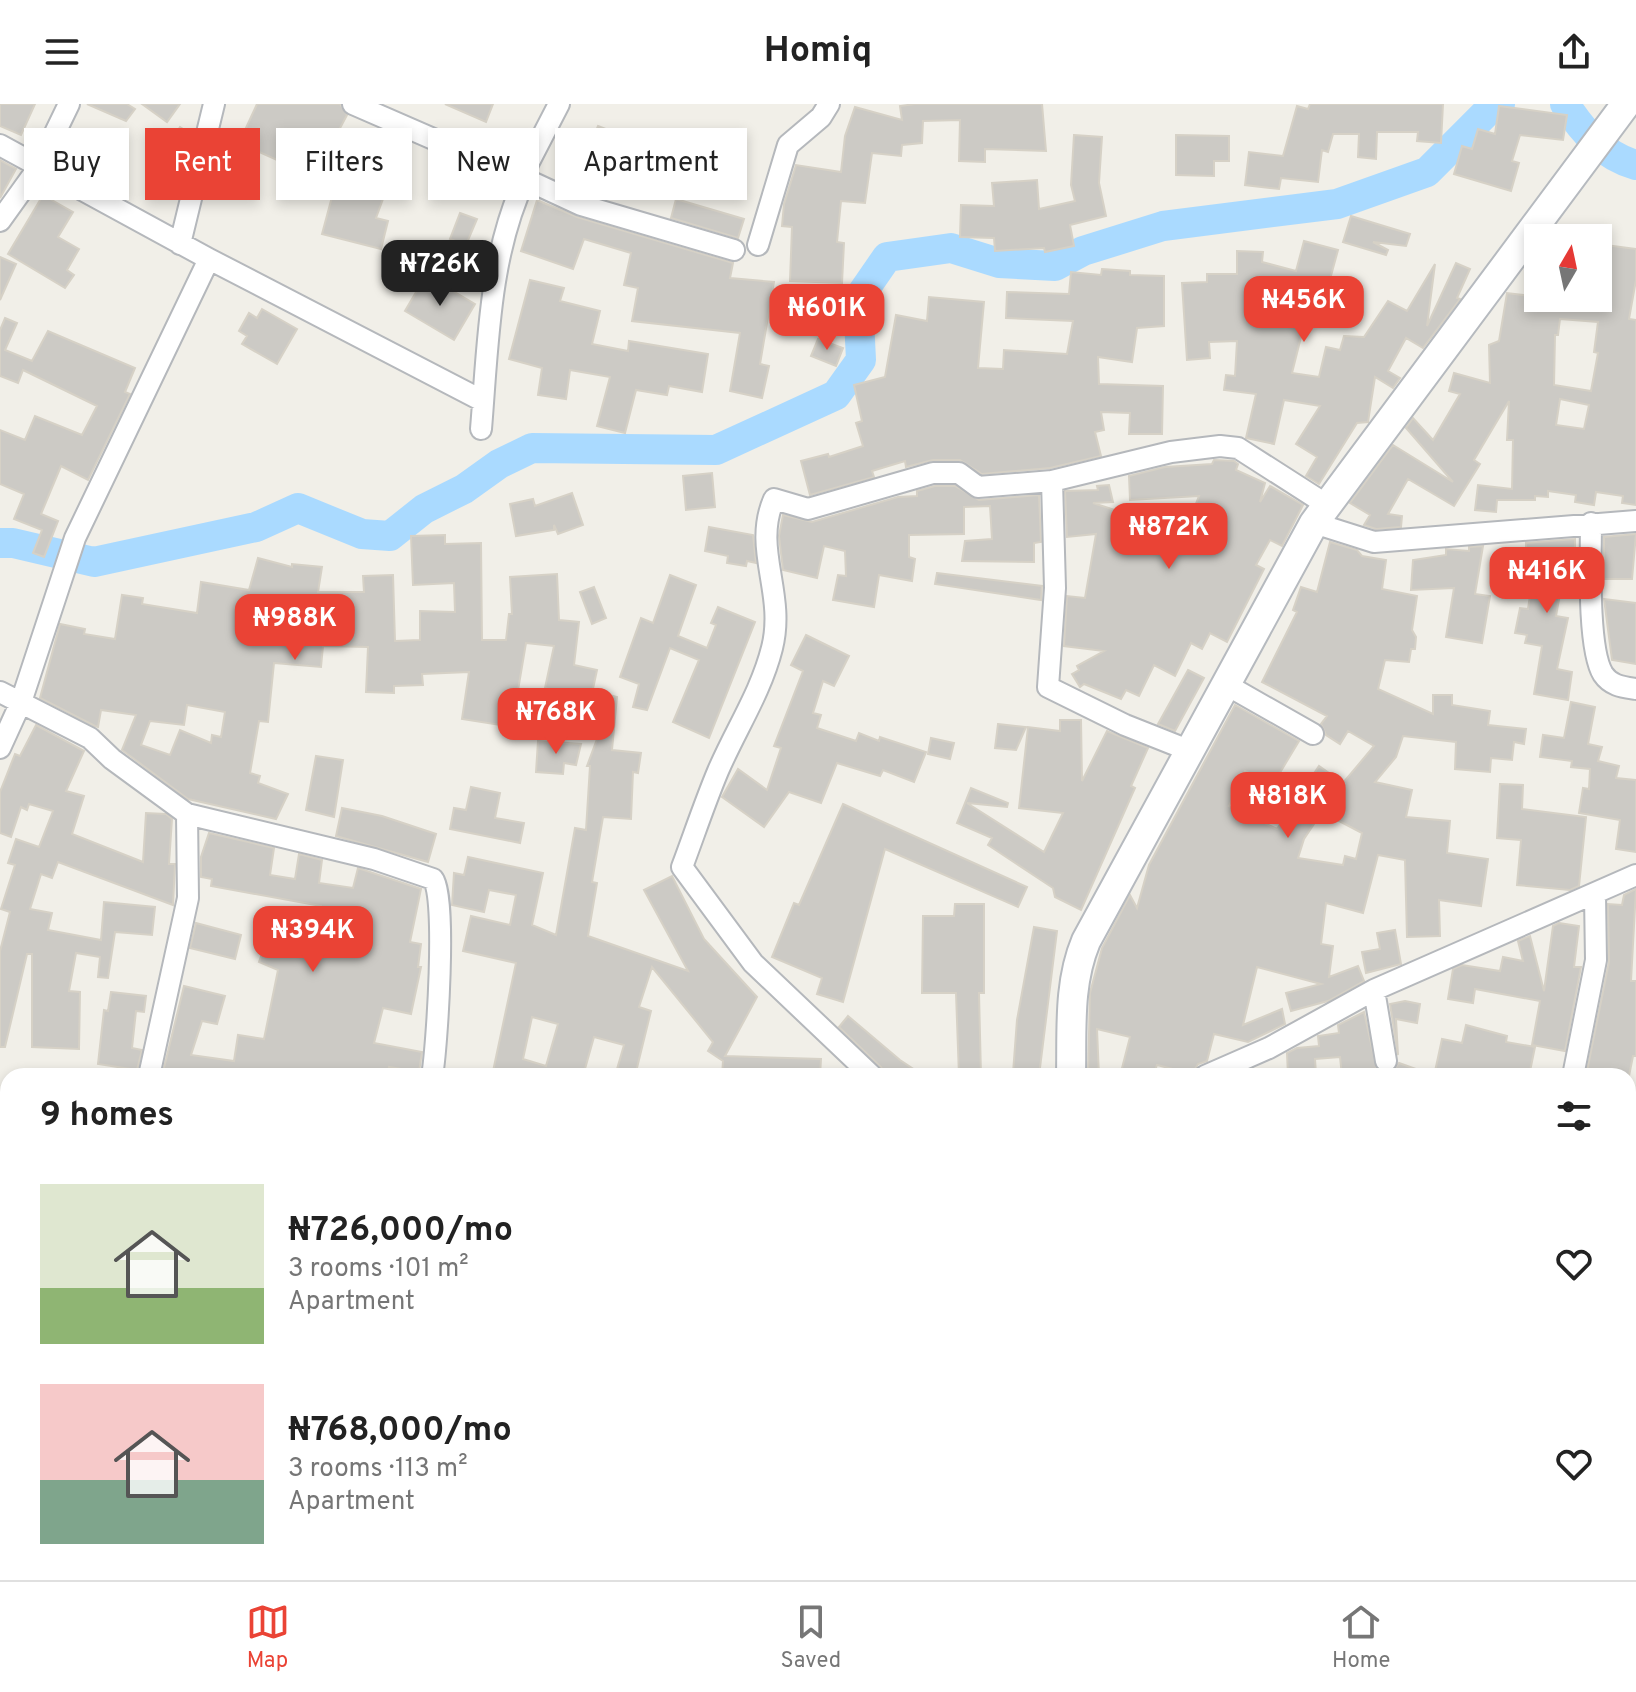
<!DOCTYPE html>
<html lang="en">
<head>
<meta charset="utf-8">
<style>
  :root { --surface:#fff; --page:#f2f2f2; --text:#222; --muted:#767676; --line:#e0e0e0; --accent:#ea4335 }
  body { margin:0; font-family:Overpass,sans-serif; background:var(--page); color:var(--text); height:100vh; display:flex; flex-direction:column; font-size:30px; white-space:nowrap }
  * { box-sizing:border-box; margin:0 }
  p { font-size:26px; color:var(--muted) }
  .icon { flex:none; width:44px; height:44px; fill:none; stroke:currentColor; stroke-width:2; stroke-linecap:round; stroke-linejoin:round }
  .map { position:relative; flex:1; overflow:hidden }
  .sheet { position:absolute; left:0px; top:964px; width:1636px; height:512px; display:flex; flex-direction:column; background:var(--surface); border-radius:24px 24px 0 0; box-shadow:0 4px 12px #0003 }
  .sheet>* { flex:none }
  .guide { position:absolute; left:24px; top:24px; width:800px; height:72px; display:flex; gap:16px }
  .needle { width:52px; rotate:9deg }
  .fabs { position:absolute; left:1524px; top:120px; display:grid; gap:16px }
  .fabs a { display:grid; place-items:center; width:88px; height:88px; border-radius:0px; background:var(--surface); box-shadow:0 4px 12px #0003; font-size:40px }
  .price { position:absolute; translate:-50% -68px; padding:0 18px; border-radius:16px; background:var(--accent); color:#fff; font-size:26px; line-height:52px; filter:drop-shadow(0 2px 4px #0008) }
  .price::after { content:''; position:absolute; left:50%; top:48px; width:24px; height:18px; margin-left:-12px; background:inherit; clip-path:polygon(0 0,100% 0,50% 100%) }
  .price.selected { background:#222; color:#fff }
  ul { padding:0; list-style:none }
  li { display:flex; align-items:center; gap:24px; height:200px; padding:0 40px }
  li span { display:grid; place-items:center; flex:none; width:224px; height:160px; border-radius:0px; color:#555 }
  li>.icon { margin-inline-start:auto }
  span .icon { width:96px; height:96px; fill:#fffc; stroke-width:1 }
  li b { font-size:34px }
  h2 { display:flex; justify-content:space-between; align-items:center; height:96px; padding:0 40px; font-size:34px }
  .chip { padding:0 28px; border-radius:0px; background:var(--surface); box-shadow:0 4px 12px #0003; font-size:28px; line-height:72px }
  .chip.selected { background:var(--accent); color:#fff }
  header { display:flex; justify-content:space-between; align-items:center; height:104px; padding:0 40px; background:var(--surface); font-size:36px; font-weight:700 }
  .tabs { display:flex; justify-content:space-around; align-items:center; height:112px; border-top:2px solid var(--line); background:var(--surface); font-size:22px; color:var(--muted) }
  .tabs a { display:grid; justify-items:center; gap:4px }
  .tabs .selected { color:var(--accent) }
  .map>svg:first-child { display:block }
  .lines { fill:none; stroke-linecap:round; stroke-linejoin:round }
  .river { stroke:#aadaff; stroke-width:30 }
  .building { fill:#cccac5; stroke:#d6d1c6; stroke-width:2; fill-rule:evenodd }
  .street-casing { stroke:#b5b8bc; stroke-width:24 }
  .secondary-casing { stroke:#b6babf; stroke-width:32 }
  .primary-casing { stroke:#f2c960; stroke-width:36 }
  .street { stroke:#fff; stroke-width:20 }
  .secondary { stroke:#fff; stroke-width:28 }
  .primary { stroke:#fff2af; stroke-width:32 }
</style>
</head>
<body>
<header><svg class="icon" aria-label="menu" viewBox="0 0 24 24"><path d="M4 6h16M4 12h16M4 18h16"/></svg>Homiq<svg class="icon" aria-label="share" viewBox="0 0 24 24"><path d="M12 15V3M7 8l5-5 5 5M5 13v7h14v-7"/></svg></header>
<div class="map">
<svg width="1636" height="1476" viewBox="0 0 1636 1476">
  <rect width="100%" height="100%" fill="#f1efe8"/>
  <g class="lines">
    <!-- river -->
    <path class="river" d="M1565 0C1583 28 1604 52 1636 61
      M0 439H13L94 458 256 423 298 404 362 430 390 432 424 405 464 385 499 360 532 344 716 346 836 291 861 256 858 195 887 153 951 144 999 159 1055 162 1083 147 1163 122 1337 100 1427 68 1493 2 1500 0"/>
  </g>
  <!-- building -->
  <path class="building" d="M0 0H35L21 31 0 22Z
    M87 0H127L135 5 126 17Z
    M142 0H180L167 18Z
    M257 0H340L347 11 322 58 387 84 376 114 388 117 381 145 322 130 333 89 321 84 324 77 239 39Z
    M445 0H493L486 18Z
    M915 0H1042L1046 47 985 45V58L959 57 960 16 923 17 922 39 902 41 901 52 872 49 865 99 841 97 837 138 844 139 842 179 790 177 792 123 782 122 784 100 796 61 841 68 845 32 855 3 902 16 900 2Z
    M1310 0H1443L1441 39 1417 37 1418 28H1377L1376 55 1358 53 1359 30H1333L1328 48 1322 46 1318 78 1281 74 1279 85 1245 81 1249 48 1283 52 1297 2 1308 5Z
    M1499 2 1567 11 1563 36 1520 31 1512 57 1519 59 1511 87 1454 70 1462 42 1472 45 1478 25 1495 30Z
    M598 22 695 60 687 81 589 43Z
    M180 23 191 30 172 56 162 49Z
    M1074 31 1102 33 1099 79 1106 112 1070 121 1074 142 1045 148 1044 144 995 147 994 134 960 133 961 101 994 102 992 79 1037 76 1039 105 1075 97 1071 81Z
    M1176 31 1229 32V57H1214V72L1176 71Z
    M0 56 16 65 0 94Z
    M43 91 73 108 58 133 79 145 67 166 74 171 65 184 8 150Z
    M676 95 744 115 738 134 671 114Z
    M537 96 577 113 733 159 730 174 774 178 760 260 769 262 762 294 730 287 740 229 632 217 638 184 624 181 631 149 584 135 573 165 521 147Z
    M460 109 477 115 466 141 450 135Z
    M1351 112 1410 130 1406 142 1373 138 1388 146 1386 151 1343 138Z
    M1304 137 1338 146 1320 212 1307 209 1292 269 1319 273 1326 243 1340 246 1344 232 1364 233 1388 197 1407 207 1435 160 1427 222 1456 159 1470 165 1457 194 1460 195 1423 244 1406 234 1388 267 1400 274 1393 284 1375 273 1368 318 1357 319 1319 380 1306 372 1317 353 1296 340 1320 302 1284 296 1274 340 1246 334 1256 290 1224 286 1226 271 1235 272 1237 237 1209 238 1210 254 1187 256 1182 179 1207 178V170H1237V147L1263 148 1262 158 1296 167Z
    M1598 140 1636 145V176L1629 215 1636 216V401L1622 399 1623 392 1596 388 1594 401 1575 398 1576 391 1548 387V393L1535 392V396H1497L1496 408 1475 406 1478 381 1512 385 1513 336H1507L1509 297 1474 356 1480 360 1454 402 1408 375 1388 410 1402 412 1401 423 1376 425 1364 421 1370 411 1350 399 1393 341 1453 378 1406 324 1413 314 1433 336 1460 290 1449 287 1454 269 1490 279 1489 241 1499 237 1507 189 1563 196 1598 194ZM1560 215 1598 218 1594 248 1598 249 1591 287 1554 281 1555 231H1558ZM1560 295 1589 301 1584 325 1556 321Z
    M0 153 16 160 0 196Z
    M1102 165 1130 167V171L1164 172V222L1137 224 1132 258 1098 253 1099 280 1163 282 1162 330H1129L1130 309 1101 308 1104 326 1095 328 1101 352 1050 364 982 370 960 356H933L906 363 905 357 872 367 874 373 810 391 801 357 828 350 829 353 863 342 856 319 862 317 854 281 885 273 896 211 927 217 929 193 984 198 978 264 1003 265 1004 246 1067 250 1073 217 1006 214 1007 188 1069 190 1071 168 1101 171Z
    M426 171 475 200 454 236 405 207Z
    M530 176 564 184 560 197 600 207 592 240 628 247 629 237 708 250 702 288 669 282 667 291 636 286 625 329 597 322 610 273 570 266 566 295 538 291 542 264 509 255Z
    M262 205 297 225 277 260 242 240 247 232 239 227 249 209 257 214Z
    M5 214 17 219 5 246 32 257 48 227 135 264 125 288 130 290 88 376 61 362 41 410 58 417 44 453 33 449 42 426 14 415 24 390 0 380V326L25 336 35 312 82 331 97 302 23 266 18 279 0 272V226Z
    M818 235 843 244 836 262 811 252Z
    M1214 356 1234 357 1238 360 1236 366 1265 379 1260 398 1270 382 1303 401 1282 442 1270 436 1256 461 1264 465 1227 538 1210 529 1202 545 1191 539 1175 572 1154 561 1139 592 1126 586 1121 595 1084 580 1080 583 1072 570 1079 566 1077 562 1104 547 1064 542 1067 492 1085 494 1096 430 1067 433 1065 387 1098 386 1097 382 1109 381 1113 398 1093 399 1115 406 1124 443 1133 441 1131 412 1184 430 1199 392 1130 396 1129 372 1165 363 1212 360Z
    M712 369 715 403 686 406 683 372Z
    M935 382H955L979 396 1039 391 1041 438 1034 439V458L962 457 965 437 992 435 990 402 964 403V430L909 431V453L915 455 912 477 879 471 874 503 833 496 838 471 846 472 845 447 824 442 817 474 783 466 779 432 783 411 812 418 898 393 917 392V387Z
    M572 389 583 421 558 430 554 421V426L516 432 510 400 533 395 535 402Z
    M709 423 753 431 756 459 747 457 746 462 727 459 728 452 705 447Z
    M1636 430 1632 475H1604V433Z
    M445 431V440L481 439 482 536H506L509 510H512L510 473 557 470 559 516 579 518 574 561 597 566 591 594 545 584 554 542 526 539 517 592 524 593 519 624 462 615 469 568 422 570 423 581 394 582V589L366 588 368 543 323 542 321 563 274 559 268 618 259 617 250 669 260 672 258 679 288 690 276 715 188 695 122 646 136 611 101 606 98 623 95 622 40 594 60 520 85 525 84 530 115 535 122 491 143 494 142 500 197 509 201 478 249 486 258 454 292 463V460L322 463 318 488H364L363 472 393 471 395 537 420 536V507L455 508 454 479 413 481 411 432ZM187 601 225 608 221 633 212 631 211 639 180 626 170 651 141 641 150 617 184 621Z
    M1575 435V459H1564L1562 475H1553L1552 489 1560 490 1556 512 1568 514 1557 565 1572 568 1568 596 1534 590 1542 542 1525 539 1527 531 1515 529 1520 504 1528 505 1535 458H1526V439Z
    M1330 438 1357 446 1362 452 1386 456 1382 485 1417 492 1412 526 1416 533 1415 545H1411L1409 558 1385 556 1378 585 1433 610V591H1452V601L1490 607 1488 621 1526 625 1524 640 1514 638 1512 656 1491 654 1490 668 1455 665 1456 638 1403 632 1396 653 1375 678 1412 686 1406 713 1450 717 1447 749 1488 755 1481 802 1439 796 1440 832 1407 833 1405 756 1378 751 1363 809 1326 799 1321 840 1333 842 1329 873 1358 862 1364 877 1328 897 1291 907 1286 889 1321 880 1257 863 1243 921 1282 905 1285 920 1248 938 1214 930 1207 957 1198 960 1192 970 1157 961 1153 972H1120L1130 933 1097 925 1099 972H1088L1090 889 1102 844 1130 791 1137 804 1149 761 1235 601 1299 637 1272 682 1245 667 1229 702 1277 725 1319 662 1343 679 1374 642 1348 627 1340 640 1326 631 1321 620 1327 612 1262 578 1297 508 1293 506 1301 483 1317 488ZM1322 708 1362 729 1356 755 1345 752 1343 761 1298 754 1304 735Z
    M1483 442 1475 490 1490 492 1482 539 1446 533 1454 484 1411 486 1413 456 1446 451V445L1469 447V443Z
    M937 469 1042 482 1041 496 935 480Z
    M670 471 696 481 678 532 707 544 716 521 711 519 718 503 755 518 709 634 673 618 699 556 670 544 647 606 633 603 639 580 620 573 641 514 653 519Z
    M594 483 606 514 592 520 580 488Z
    M1604 495 1636 499V560L1612 556Z
    M806 531 849 552 834 582 823 577 813 609 821 611 817 624 856 637 859 629 879 637 880 633 926 648 914 678 883 666 880 672 837 659 821 699 789 688 764 723 722 693 738 665 767 686 781 644 774 642 803 567 791 561Z
    M1188 566 1204 574 1175 627 1158 620Z
    M613 592 617 593 612 646 641 649 638 669 633 668 631 715 603 713 592 778 597 779 588 832 688 867 644 786 672 772 704 835 757 893 725 952 821 955 820 972H722L723 957 708 947 713 938 652 863 639 903 651 907 635 972H615L624 941 594 933 583 972H492L516 859 463 847 471 812 510 821 516 791 489 786 484 808 452 801 454 769 464 771 468 753 543 769 532 821 556 831 575 724 586 726 590 662H587ZM532 913 558 920 546 962 523 955Z
    M1571 598 1595 603 1588 640 1602 643 1598 657 1619 662 1616 674 1636 676V748L1616 745 1620 716 1579 709 1583 684 1589 685 1590 665 1571 663 1572 657 1540 653 1543 631 1564 634Z
    M1060 616H1081L1082 677 1107 627 1148 644 1131 682 1135 684 1081 806 1055 793 1053 784 988 741 992 734 957 719 971 684 1008 699 1007 703 967 699 1044 748 1063 709 1019 704 1028 623 1060 627Z
    M998 620 1026 623 1016 646 995 644Z
    M36 621 84 647 66 687 84 692 72 730 143 758 146 709 166 710 172 715 169 760H175L173 801 58 758 52 774 41 770 30 805 52 809 48 826 101 836 104 798 155 803 152 831 115 828 108 874 98 873 100 853 76 849 69 887 80 888 79 945 32 943V850H27L5 943H0V847L10 808 1 805 15 761 8 759 16 735 39 743 53 707 29 700 27 706 21 703 11 733 0 729V688L15 650 20 652Z
    M931 634 954 639 950 655 928 650Z
    M538 637 581 640 576 661 564 659 563 670 536 668Z
    M316 652 343 656 334 713 306 706Z
    M1500 680 1523 681 1522 705 1586 713 1579 782 1570 786 1517 781 1521 736 1497 734Z
    M471 683 500 689 495 714 524 719 520 739 450 725 454 704 466 706Z
    M843 700 1027 783 1018 803 885 745 843 898 817 890 822 874 772 853 794 799 799 801Z
    M342 704 382 712 436 730 428 758 336 732Z
    M209 729 274 744 270 771 295 775 299 750 322 756 319 779 353 784 358 764 421 785 410 838 421 840 418 863H421L411 910 383 904 374 939 422 948 419 968 389 963 387 972H310L284 967 283 972H162L184 882 225 892 217 920 202 917 191 951 234 957 238 931 264 935 278 866 259 858 273 820 316 837 321 802 211 782 212 775 201 773V753Z
    M1636 785 1631 877H1636V952H1633L1629 972H1586L1609 858 1608 800 1622 801 1624 791Z
    M955 800H984V889H979L981 972H959L956 889H922L923 812H954Z
    M196 819 241 831 235 855 190 844Z
    M1559 819 1579 822 1574 863H1581L1565 947 1532 941 1540 897 1475 885 1473 899 1448 895 1453 865 1462 861 1500 867 1503 853 1523 857 1518 837 1530 832 1544 887 1553 822Z
    M1034 823 1057 827 1039 972 1013 969 1017 916Z
    M1395 826 1401 860 1366 869 1362 848 1380 845 1377 829Z
    M111 888 146 892 144 908 136 907 132 944 142 946 137 966 98 960 104 906 108 907Z
    M1405 897 1420 900 1417 919 1396 915 1398 951 1390 900Z
    M1364 908 1377 966 1389 970 1399 959 1427 969V972H1342L1340 953 1315 955 1316 970 1288 972 1287 949 1297 944 1319 942 1318 932 1339 929 1338 921Z
    M848 912 900 956 924 972H886L881 963 839 923Z
    M1466 921 1507 932 1506 938 1535 943 1529 972H1434L1442 935 1462 939Z"/>
  <g class="lines">
    <defs>
      <path id="street" d="M353 0 525 75C489 151 488 241 481 325
        M559 0 528 60 525 75 581 101 734 146
        M0 41 209 155 483 297
        M0 117 38 64 69 0
        M180 140 214 0
        M758 141 788 41 821 13 829 0
        M1052 377 1055 484 1048 583 1125 621 1188 646
        M1314 419 1374 438 1636 417
        M1591 419C1591 451 1587 544 1603 570 1611 582 1623 583 1636 585
        M1225 580 1313 630
        M0 588 90 634 112 655 187 710 188 794 149 972
        M0 644 21 598 75 434 209 155
        M187 710 374 755 433 775C447 790 437 945 432 972
        M1374 886 1386 957
        M872 972 753 859 682 763C694 731 705 698 718 667 736 625 761 588 772 544 786 489 752 445 774 395L808 405 933 369H959L978 383 1052 377 1171 348 1220 342 1238 344 1327 401
        M1205 972 1269 944 1374 886 1636 771
        M1573 972 1596 856 1595 791
        M1628 1273 1636 1253
        M0 1317 8 1313
        M525 1468V1476
        M1091 1476V1468"/>
      <path id="secondary" d="M1071 972C1072 926 1068 880 1086 837L1314 419 1626 0"/>
      <path id="primary" d="M0 1397 8 1396
        M1628 1405 1636 1406
        M1628 1430 1636 1431"/>
    </defs>
    <!-- street casing -->
    <use href="#street" class="street-casing"/>
    <!-- secondary casing -->
    <use href="#secondary" class="secondary-casing"/>
    <!-- primary casing -->
    <use href="#primary" class="primary-casing"/>
    <!-- street -->
    <use href="#street" class="street"/>
    <!-- secondary -->
    <use href="#secondary" class="secondary"/>
    <!-- primary -->
    <use href="#primary" class="primary"/>
  </g>
</svg>
<div class="fabs">
<a><svg class="needle" viewBox="-14 -14 28 28"><path d="M0-13l5 13h-10z" fill="#e53935"/><path d="M0 13l5-13h-10z" fill="#767676"/></svg></a>
</div>
<b class="price selected" style="left:440px;top:204px">₦726K</b>
<b class="price" style="left:1304px;top:240px">₦456K</b>
<b class="price" style="left:827px;top:248px">₦601K</b>
<b class="price" style="left:1169px;top:467px">₦872K</b>
<b class="price" style="left:1547px;top:511px">₦416K</b>
<b class="price" style="left:295px;top:558px">₦988K</b>
<b class="price" style="left:556px;top:652px">₦768K</b>
<b class="price" style="left:1288px;top:736px">₦818K</b>
<b class="price" style="left:313px;top:870px">₦394K</b>
<div class="guide">
<a class="chip">Buy</a>
<a class="chip selected">Rent</a>
<a class="chip">Filters</a>
<a class="chip">New</a>
<a class="chip">Apartment</a>
</div>
<section class="sheet">
<h2>9 homes<svg class="icon" aria-label="filters" viewBox="0 0 24 24"><path d="M4 7h16M4 17h16"/><circle cx="9" cy="7" r="2"/><circle cx="15" cy="17" r="2"/></svg></h2>
<ul>
<li><span style="background:linear-gradient(#dfe7d0 65%,#8fb573 0)"><svg class="icon" aria-label="home" viewBox="0 0 24 24"><path d="M3 11l9-7 9 7M6 9v11h12V9"/></svg></span><div><b>₦726,000/mo</b><p>3 rooms · 101 m²</p><p>Apartment</p></div><svg class="icon" aria-label="heart" viewBox="0 0 24 24"><path d="M12 20l-8-8c-3-5 5-10 8-4 3-6 11-1 8 4z"/></svg></li>
<li><span style="background:linear-gradient(#f6c9c9 60%,#7fa58c 0)"><svg class="icon" aria-label="home" viewBox="0 0 24 24"><path d="M3 11l9-7 9 7M6 9v11h12V9"/></svg></span><div><b>₦768,000/mo</b><p>3 rooms · 113 m²</p><p>Apartment</p></div><svg class="icon" aria-label="heart" viewBox="0 0 24 24"><path d="M12 20l-8-8c-3-5 5-10 8-4 3-6 11-1 8 4z"/></svg></li>
</ul>
</section>
</div>
<nav class="tabs">
<a class="selected"><svg class="icon" aria-label="map" viewBox="0 0 24 24"><path d="M3 6l6-2 6 2 6-2v14l-6 2-6-2-6 2zM9 4v14M15 6v14"/></svg>Map</a>
<a><svg class="icon" aria-label="saved" viewBox="0 0 24 24"><path d="M7 4h10v16l-5-4-5 4z"/></svg>Saved</a>
<a><svg class="icon" aria-label="home" viewBox="0 0 24 24"><path d="M3 11l9-7 9 7M6 9v11h12V9"/></svg>Home</a>
</nav>
</body>
</html>
